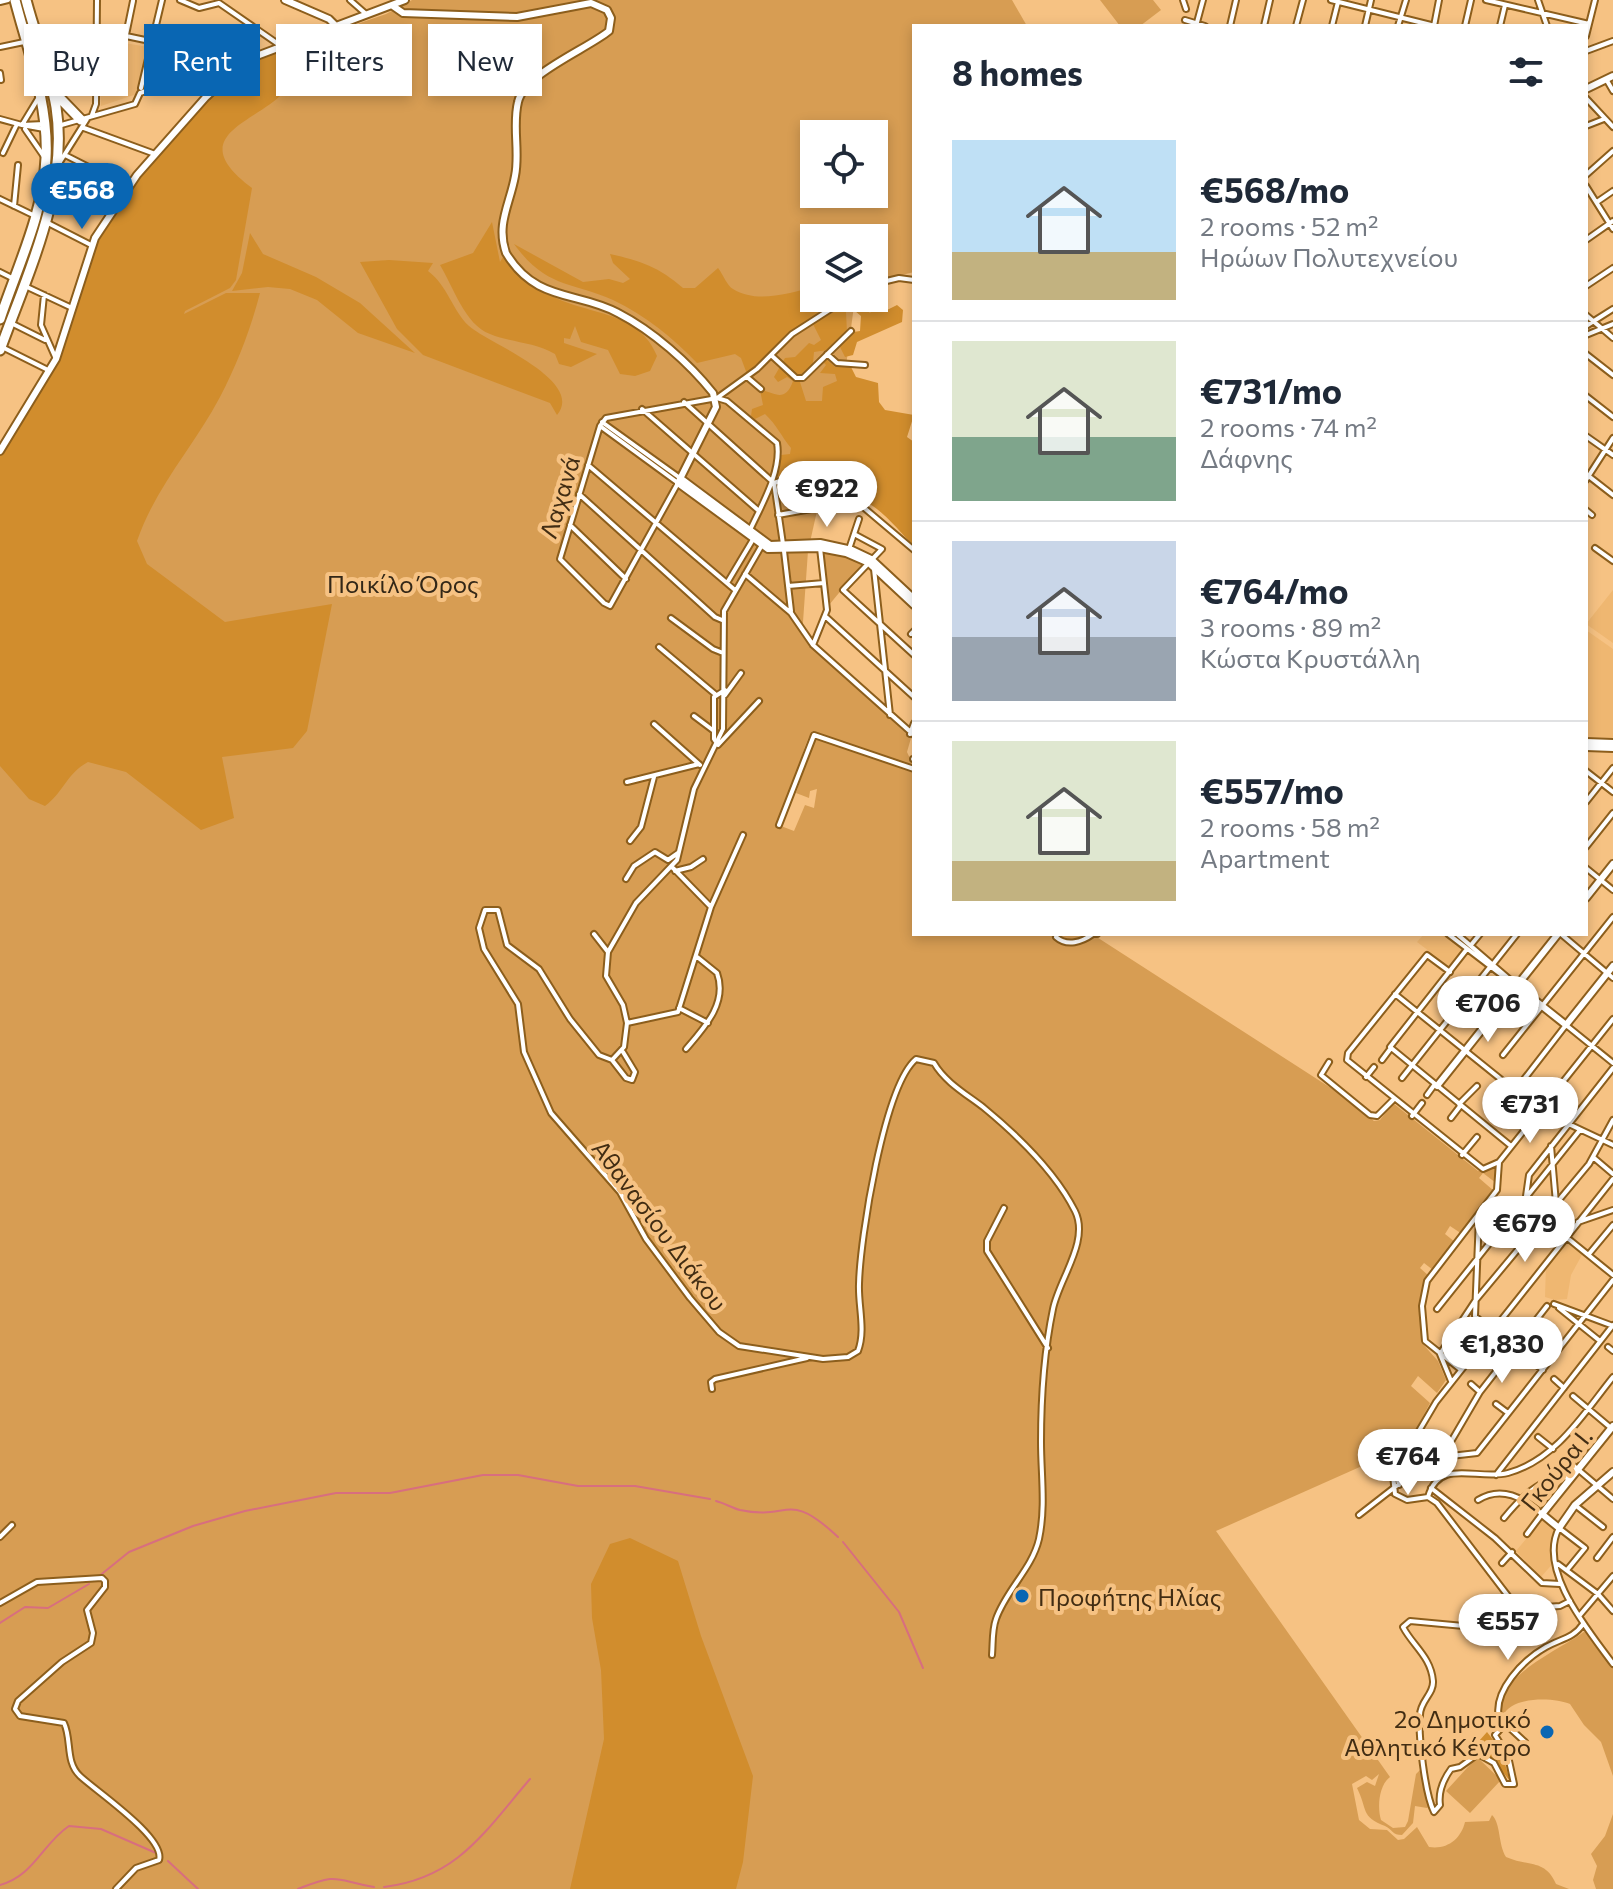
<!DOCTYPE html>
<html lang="en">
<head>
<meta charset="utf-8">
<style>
  :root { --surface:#fff; --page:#f6f6f7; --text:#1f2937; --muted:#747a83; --line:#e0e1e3; --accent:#0966b3 }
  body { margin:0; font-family:Commissioner,sans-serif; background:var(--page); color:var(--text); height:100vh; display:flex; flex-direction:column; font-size:30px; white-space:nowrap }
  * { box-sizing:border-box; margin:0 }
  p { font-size:26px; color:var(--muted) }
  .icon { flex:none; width:44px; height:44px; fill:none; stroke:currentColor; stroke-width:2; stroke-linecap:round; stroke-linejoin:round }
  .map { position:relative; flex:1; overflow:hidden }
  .drawer { position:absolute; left:912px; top:24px; width:676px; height:912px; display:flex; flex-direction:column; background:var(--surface); border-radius:0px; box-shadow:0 4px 12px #0003 }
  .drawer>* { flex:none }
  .guide { position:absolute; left:24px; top:24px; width:760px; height:72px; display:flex; gap:16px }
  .buttons { position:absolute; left:800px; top:120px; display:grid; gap:16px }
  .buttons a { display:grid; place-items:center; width:88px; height:88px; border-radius:0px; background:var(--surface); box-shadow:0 4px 12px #0003; font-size:40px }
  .price { position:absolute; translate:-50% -68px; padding:0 18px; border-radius:28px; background:#fff; color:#222; font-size:26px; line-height:52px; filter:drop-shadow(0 2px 4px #0008) }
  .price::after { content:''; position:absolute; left:50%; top:48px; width:24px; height:18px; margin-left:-12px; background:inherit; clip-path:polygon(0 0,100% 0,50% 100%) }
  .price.active { background:var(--accent); color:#fff }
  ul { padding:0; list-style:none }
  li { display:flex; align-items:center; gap:24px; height:200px; padding:0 40px }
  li+li { border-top:2px solid var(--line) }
  li span { display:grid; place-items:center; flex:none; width:224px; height:160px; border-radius:0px; color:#555 }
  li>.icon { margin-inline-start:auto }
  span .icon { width:96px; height:96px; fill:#fffc; stroke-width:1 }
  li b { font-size:34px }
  h2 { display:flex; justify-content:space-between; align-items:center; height:96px; padding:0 40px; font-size:34px }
  .pill { padding:0 28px; border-radius:0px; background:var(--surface); box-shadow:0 4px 12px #0003; font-size:28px; line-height:72px }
  .pill.active { background:var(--accent); color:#fff }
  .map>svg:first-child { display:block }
  .built { fill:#efb771 }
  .green { fill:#d79d53; fill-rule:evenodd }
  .forest { fill:#d18d2d }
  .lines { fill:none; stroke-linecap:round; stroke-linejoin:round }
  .stream { stroke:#d86e7f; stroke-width:2 }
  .street-casing { stroke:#8c5e1c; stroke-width:8 }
  .secondary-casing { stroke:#8c5e1c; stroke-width:10 }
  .highway-casing { stroke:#8c5e1c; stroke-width:13 }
  .street { stroke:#fff; stroke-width:4 }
  .secondary { stroke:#fff; stroke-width:6 }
  .highway { stroke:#fff; stroke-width:9 }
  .poi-dot { fill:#0966b3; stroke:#f6c283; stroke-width:3 }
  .labels { text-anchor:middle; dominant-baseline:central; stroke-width:8; stroke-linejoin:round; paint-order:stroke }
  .street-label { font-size:24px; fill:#422d13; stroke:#f6c283 }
  .park-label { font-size:24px; fill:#332717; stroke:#f6c283 }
  .poi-label { font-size:24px; fill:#422d13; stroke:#f6c283; text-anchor:start }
</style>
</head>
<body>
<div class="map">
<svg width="1613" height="1889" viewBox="0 0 1613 1889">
  <rect width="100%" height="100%" fill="#f6c283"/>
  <!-- built -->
  <path class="built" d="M101 39 148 47 137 94 101 106Z
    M1613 590V643L1586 624Z
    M1586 630 1613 649V738L1586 737Z
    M1424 934H1445L1465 949 1450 967 1417 942Z
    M1565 1241 1583 1253 1571 1275 1567 1299 1555 1300 1545 1297 1546 1265Z
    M1542 1520 1556 1531 1552 1543 1555 1561 1541 1577 1516 1551Z"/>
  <!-- green -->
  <path class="green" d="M21 0H25C34 38 51 80 55 120 60 194 27 266 4 335L47 192 52 164 49 113Z
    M412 0H1012L1027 26H914V272L874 282V238H814V298H855L841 404 808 551 802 636 911 738 907 752 914 767 812 731C795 761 799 796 781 826L794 831 805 805 814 808 817 789 810 791 809 798 796 793 815 737 914 772V934H1092L1334 1090 1374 1121 1380 1120 1393 1103 1478 1171 1496 1167V1183L1483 1173 1479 1178 1494 1191 1462 1234 1450 1226 1445 1234 1455 1242 1433 1270 1424 1263 1420 1268 1429 1276 1424 1286 1421 1342 1438 1361 1446 1380 1437 1393 1418 1376 1411 1386 1430 1403 1391 1477 1362 1466 1216 1531 1390 1777C1379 1785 1377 1807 1381 1820L1393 1828 1405 1827 1408 1821 1416 1774 1422 1768 1431 1804 1427 1808 1415 1806 1413 1823 1402 1835C1392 1835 1393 1830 1385 1826 1360 1816 1368 1810 1357 1788L1367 1782 1375 1786 1379 1774 1372 1780 1366 1776 1352 1784 1359 1820 1370 1829 1387 1830 1398 1840 1404 1839 1417 1827 1429 1847C1447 1850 1461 1839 1465 1822L1489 1821 1492 1815C1501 1824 1498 1844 1506 1857 1529 1867 1545 1859 1556 1884L1569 1889H0V456L244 63 386 14ZM814 134H874V194H814Z
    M1100 0H1153L1161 10 1140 26H1120Z
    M824 553 849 558 862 565 829 605Z
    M1585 1631 1613 1667V1776L1601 1742 1584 1725 1570 1704C1554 1697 1511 1696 1503 1716 1489 1678 1564 1648 1585 1631Z
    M1477 1757 1501 1780 1470 1813 1446 1791Z
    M1613 1814V1889H1596L1593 1880 1597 1866 1591 1854 1605 1836Z"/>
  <!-- forest -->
  <path class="forest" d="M272 49 289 72 283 93C255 123 182 136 252 188L236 280 230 288 185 311 184 314 226 293H260C251 328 237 365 220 397 193 448 156 486 137 541L147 564 225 622 332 604 307 731 293 748 222 757 234 818 201 830 126 772 88 762C67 773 63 793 45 806L29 799 0 766V451L50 371 86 261 119 198 233 70Z
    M492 222 500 262 503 257C518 274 537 290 558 299 594 315 640 313 657 356L650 371 635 376 620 374 608 350 581 342 575 326 570 339 564 338V343L597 354 571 367 559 364 555 354C534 342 512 343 490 334 465 325 453 286 440 265L473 253Z
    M250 233 263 254 316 277 360 303 415 353 358 333 317 300 290 289 268 287 232 291 242 273Z
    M514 244 583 282 609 279 623 283 630 279 613 263 610 254C641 261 659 267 683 288H695L718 268C723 274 727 286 733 289 757 304 789 293 814 287V298H840L786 337 747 374 741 358 735 354 697 363C673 338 645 315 613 300 571 281 547 289 514 244Z
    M389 260 433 263 428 271C448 286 452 310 469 326 486 342 586 380 557 415L550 403 423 355 397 329 360 262Z
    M857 298H863L870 313 875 299 879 301 883 312 897 305 903 310 902 322 857 342 853 355 845 357 838 343 827 350 814 352 813 363 800 382 806 401H822L823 387 837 381 835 374 820 373 826 365 822 361 826 359 835 367H851L856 377 878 383 879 402 885 410 914 415 907 437 914 442V546C897 530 870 491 844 499L815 486 814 479 796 473 778 477 775 475 781 455 790 454 791 448C781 436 777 425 765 414L755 419 751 416 752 409 763 405 760 390C774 392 785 404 793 381L787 377 778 382 774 377 785 358 795 357 809 343 814 345 821 340 813 324 842 307 846 312 847 333 860 331 861 316 849 306Z
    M630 1538 678 1561 701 1636 753 1776 743 1862 736 1889H570L604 1739 601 1670 592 1618 591 1584 610 1544Z
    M1487 1732 1501 1750 1510 1781 1484 1749 1471 1750Z"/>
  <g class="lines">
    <!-- stream -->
    <path class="stream" d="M716 1501C724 1503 732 1508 740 1510 791 1521 787 1489 838 1537
      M843 1542 899 1612 923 1668
      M98 1577 129 1552 193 1526 245 1511 336 1493H390L483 1475H518L578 1486H635L710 1499
      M0 1623 25 1607 48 1608 89 1584
      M168 1861 198 1889
      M0 1885C34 1876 43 1843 69 1826L101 1829 156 1853
      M384 1887C458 1878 485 1831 530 1779
      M298 1889C341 1872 333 1880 374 1887"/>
    <defs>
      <path id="street" d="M180 0 199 8 219 3 281 46
        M350 0 366 14
        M1183 0 1186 9
        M1331 0 1435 26
        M1486 0 1589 24
        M1538 0 1547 26
        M0 2 8 0
        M1185 20 1205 26
        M1196 26 1203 0
        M1230 26 1236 0
        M1264 26 1270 0
        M1296 26 1303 0
        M1332 26 1338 2
        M1365 26 1371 0
        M1398 26 1406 0
        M1434 26 1439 0
        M1465 26 1471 0
        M1500 26 1505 5
        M126 35 133 1
        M1586 36 1595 0
        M38 37 107 32 231 58 240 64
        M0 47 24 42
        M1586 51 1613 41
        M0 73 1 80
        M1606 79 1613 91
        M141 88 162 0
        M1586 98 1613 127
        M92 115 96 104 97 0
        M0 119 22 125 39 97
        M44 124 22 125 44 129
        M58 126 135 104 140 93 207 71 229 59
        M1586 126 1604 119
        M84 128 155 154
        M25 129 45 158
        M3 153 16 126
        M67 156 128 187
        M58 165 87 119
        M1586 175 1613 151
        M1586 186 1613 229
        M0 199 33 215
        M1597 202 1613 191
        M14 206 18 165
        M46 222 91 245
        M1586 240 1613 221
        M0 272 12 278
        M874 284 899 278 914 280
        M25 286 72 308
        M1586 286 1613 268
        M44 295 41 325 56 359
        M1586 315 1613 338
        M11 323 45 340
        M1586 326 1613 309
        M1586 335 1613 324
        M2 347 48 370
        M827 354 837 363 865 365
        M1586 354 1613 375
        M771 355 796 378H803L851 331
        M747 377 761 389
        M1586 396 1613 417
        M717 398 757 369 792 334 848 298
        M684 402 774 483 783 544
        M642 409 759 511
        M602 422 680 478
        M600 426 678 483 610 606 604 603 560 559 600 426 606 418 717 398 727 401 777 443C782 471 761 506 750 530
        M1586 436 1613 455
        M588 465 735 590
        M1586 474 1613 495
        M817 478 820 506
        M1586 480 1613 438
        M774 483 804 473 824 471
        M579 494 715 617 722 620
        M1586 510 1592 515
        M778 515 856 501 914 550
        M570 525 626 579
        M854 534 882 549 843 590 914 655
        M1595 548 1613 561
        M849 549 859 519
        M784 551 791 611
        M874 569 890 715
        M745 574 791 613 813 645 914 735
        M727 583 755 536
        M788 586 824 583
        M825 616 914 697
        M671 618 713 649 723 653
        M911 634 914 631
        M813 645 827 610 820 548
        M659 647 715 694
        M725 690 714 697V739L718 745 759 701
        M725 695 741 673
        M694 716 714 731
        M654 724 700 765
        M910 734 914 723
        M913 759H914
        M1586 771 1613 792
        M627 782 699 764
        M1586 802 1613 768
        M779 825 814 735 914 769
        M630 841 641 827 654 777
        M1586 847 1613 813
        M1586 868 1613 890
        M675 871 691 867 703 859
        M626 879 634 866 655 852 668 860 678 853
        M711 907 743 835
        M594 934 608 952
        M1096 934H1097
        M1448 934 1516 986
        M1457 934 1515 984
        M1561 934 1613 978
        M1056 937C1067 947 1082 942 1093 934
        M1471 945 1480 934
        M1467 949 1390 1047 1511 1146
        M1494 963 1517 934
        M1450 972 1427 955 1348 1053 1347 1060 1483 1169 1499 1162 1613 1019
        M1395 994 1539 1110 1613 1145
        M679 1008 708 1023
        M627 1023 678 1012 711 907 673 868
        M686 1049C704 1028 728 1003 717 973L696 956
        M1503 1055 1613 917
        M612 1060 599 1055 570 1019 539 969 507 945 498 910H485L479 928 484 949 518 1004 524 1052 551 1113 620 1192 646 1239 690 1298 719 1332 739 1346 823 1359 848 1357 858 1351C866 1330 858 1306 859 1284 860 1239 884 1086 916 1059L934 1063C945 1082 966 1094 983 1107 1017 1135 1055 1171 1075 1211 1090 1241 1059 1279 1053 1309 1044 1352 1041 1399 1041 1442 1041 1475 1046 1506 1039 1539 1032 1569 1006 1590 996 1619 992 1630 993 1643 992 1655
        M612 1060 624 1047 627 1023 623 1005 606 976 608 952 636 903 677 860 694 789 723 729 724 611 762 545
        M612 1060 626 1078 632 1080 635 1072 623 1052
        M1382 1060 1391 1048
        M1329 1062 1321 1075 1370 1115 1377 1116 1393 1100
        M1366 1077 1374 1067
        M1402 1078 1490 967
        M1427 1095 1435 1084
        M1459 1104 1477 1086
        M1497 1114 1566 1025 1613 1063
        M1412 1116 1422 1103
        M1451 1118 1461 1105
        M1551 1146 1556 1203
        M1462 1155 1477 1137
        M1593 1157 1613 1174
        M1526 1196 1529 1175 1613 1068
        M1004 1208 987 1241V1251L1048 1348
        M1479 1217 1475 1316 1491 1331 1499 1367
        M1544 1219 1613 1275
        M1578 1222 1613 1210
        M1589 1254 1613 1225
        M1554 1304 1613 1326
        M1559 1308 1600 1341
        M1437 1309 1580 1130
        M1608 1347 1613 1351
        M1525 1356 1543 1370
        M1460 1369 1425 1341 1422 1306 1427 1281 1497 1190 1499 1162
        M1554 1379 1564 1388
        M1451 1381 1440 1354 1475 1301 1589 1164 1613 1120
        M1471 1384 1480 1392
        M712 1389 711 1382 715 1379 807 1358
        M1573 1396 1611 1428
        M1496 1404 1508 1413
        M1538 1437 1553 1449
        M1442 1457 1480 1392 1547 1306
        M1561 1473 1574 1466 1613 1499
        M1496 1475 1613 1325
        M1399 1485 1398 1480 1413 1465 1431 1458
        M1431 1488 1495 1538 1542 1583 1560 1584
        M1428 1497 1407 1500 1395 1494 1393 1475 1436 1402 1613 1179
        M1428 1497C1439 1457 1478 1481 1508 1473 1556 1460 1584 1413 1613 1377
        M1428 1497 1437 1503 1518 1609 1560 1606 1570 1601
        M1478 1500C1502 1485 1523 1498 1542 1514L1527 1534
        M1575 1505 1603 1527
        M1359 1515 1413 1473 1442 1457 1477 1453 1613 1280
        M1504 1518C1523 1495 1534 1486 1561 1473L1569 1480
        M0 1537 12 1525
        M1597 1558 1613 1537
        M1502 1563 1512 1552
        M1558 1564 1598 1594 1613 1611
        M1567 1570 1585 1548 1559 1528C1537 1570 1589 1631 1613 1664
        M0 1603 37 1582 102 1578 105 1581V1587L87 1610 93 1633 91 1643 62 1662 18 1701 15 1709 20 1716 64 1723C72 1740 65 1762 80 1776 96 1791 166 1838 159 1860L136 1868 116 1889
        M1580 1615 1613 1576
        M1504 1725 1495 1735 1508 1756 1514 1784H1505L1494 1763 1478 1754 1460 1767 1451 1769C1443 1780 1438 1791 1440 1805L1434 1812C1425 1794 1418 1735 1420 1715 1420 1701 1434 1694 1433 1681 1431 1657 1413 1646 1403 1627L1410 1621 1485 1628 1518 1609
        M1525 1742 1499 1718C1493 1691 1523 1660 1546 1647 1560 1639 1574 1638 1583 1624"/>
      <path id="secondary" d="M285 0 329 19 337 27
        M393 6 403 13 517 17 591 3 607 10 611 18 609 31C587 49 524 74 518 102 512 126 520 152 515 176 510 204 496 224 506 253 536 303 578 291 618 313 653 331 689 363 713 393L716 407 678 483 768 549 820 548 846 553 869 563 914 605
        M1586 89 1613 76
        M0 451 56 359 95 238 137 175 206 97 246 60 405 0
        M680 478 770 545 820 543 852 550 871 559 914 599
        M1586 742 1613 743
        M1586 747 1613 748
        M1586 898 1613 864
        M1517 986 1566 1025 1613 966
        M1437 1086 1558 934
        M1613 1426 1542 1514 1559 1528 1575 1505 1613 1472"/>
      <path id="highway" d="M53 91 81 120
        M0 319C17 268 44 212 46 158 49 106 28 50 15 0
        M0 350C27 275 69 189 56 107 50 71 35 35 26 0"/>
    </defs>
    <!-- street casing -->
    <use href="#street" class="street-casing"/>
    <!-- secondary casing -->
    <use href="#secondary" class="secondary-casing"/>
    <!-- highway casing -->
    <use href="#highway" class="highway-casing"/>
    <!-- street -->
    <use href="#street" class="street"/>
    <!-- secondary -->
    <use href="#secondary" class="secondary"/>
    <!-- highway -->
    <use href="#highway" class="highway"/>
  </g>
  <!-- markers -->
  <g class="poi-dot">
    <circle cx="1022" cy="1596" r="8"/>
    <circle cx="1547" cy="1732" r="8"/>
  </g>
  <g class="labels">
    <!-- street labels -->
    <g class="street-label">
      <text transform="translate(559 497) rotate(-73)">Λαχανά</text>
      <text transform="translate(660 1225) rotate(53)">Αθανασίου Διάκου</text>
      <text transform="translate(1556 1469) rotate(-51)">Γκούρα Ι.</text>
    </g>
    <!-- park labels -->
    <g class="park-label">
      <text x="403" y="583">Ποικίλο Όρος</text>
    </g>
    <!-- poi labels -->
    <g class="poi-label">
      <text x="1038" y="1596">Προφήτης Ηλίας</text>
      <text x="1531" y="1718" text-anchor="end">2o Δημοτικό<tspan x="1531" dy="28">Αθλητικό Κέντρο</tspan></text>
    </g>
  </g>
</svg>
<div class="buttons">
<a><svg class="icon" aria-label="locate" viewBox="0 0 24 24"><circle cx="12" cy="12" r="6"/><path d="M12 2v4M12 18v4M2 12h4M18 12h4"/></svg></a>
<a><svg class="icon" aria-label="layers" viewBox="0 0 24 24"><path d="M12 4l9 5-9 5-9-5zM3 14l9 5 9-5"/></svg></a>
</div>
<b class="price active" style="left:82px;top:231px">€568</b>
<b class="price" style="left:827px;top:529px">€922</b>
<b class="price" style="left:1488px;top:1044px">€706</b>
<b class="price" style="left:1530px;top:1145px">€731</b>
<b class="price" style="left:1525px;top:1264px">€679</b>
<b class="price" style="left:1502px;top:1385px">€1,830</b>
<b class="price" style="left:1408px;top:1497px">€764</b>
<b class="price" style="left:1508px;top:1662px">€557</b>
<div class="guide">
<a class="pill">Buy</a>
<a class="pill active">Rent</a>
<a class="pill">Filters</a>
<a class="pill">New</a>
</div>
<section class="drawer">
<h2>8 homes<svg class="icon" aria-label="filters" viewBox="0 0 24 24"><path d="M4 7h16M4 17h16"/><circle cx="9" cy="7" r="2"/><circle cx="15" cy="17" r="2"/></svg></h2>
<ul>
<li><span style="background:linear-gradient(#bfe0f5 70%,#c2b280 0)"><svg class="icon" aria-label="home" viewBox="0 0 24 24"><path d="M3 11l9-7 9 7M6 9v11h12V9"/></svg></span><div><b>€568/mo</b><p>2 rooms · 52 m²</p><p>Ηρώων Πολυτεχνείου</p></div></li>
<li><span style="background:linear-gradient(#dfe7d0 60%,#7fa58c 0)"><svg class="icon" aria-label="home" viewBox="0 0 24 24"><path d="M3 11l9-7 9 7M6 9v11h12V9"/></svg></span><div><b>€731/mo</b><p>2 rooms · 74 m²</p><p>Δάφνης</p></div></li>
<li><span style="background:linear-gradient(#c9d6e8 60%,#9aa5b1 0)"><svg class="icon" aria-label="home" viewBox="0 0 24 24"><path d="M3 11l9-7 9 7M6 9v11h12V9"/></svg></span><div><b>€764/mo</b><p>3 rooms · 89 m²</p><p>Κώστα Κρυστάλλη</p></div></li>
<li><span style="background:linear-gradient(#dfe7d0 75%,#c2b280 0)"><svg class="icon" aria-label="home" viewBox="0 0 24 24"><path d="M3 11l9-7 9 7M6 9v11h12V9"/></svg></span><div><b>€557/mo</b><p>2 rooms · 58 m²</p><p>Apartment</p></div></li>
</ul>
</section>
</div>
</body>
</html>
